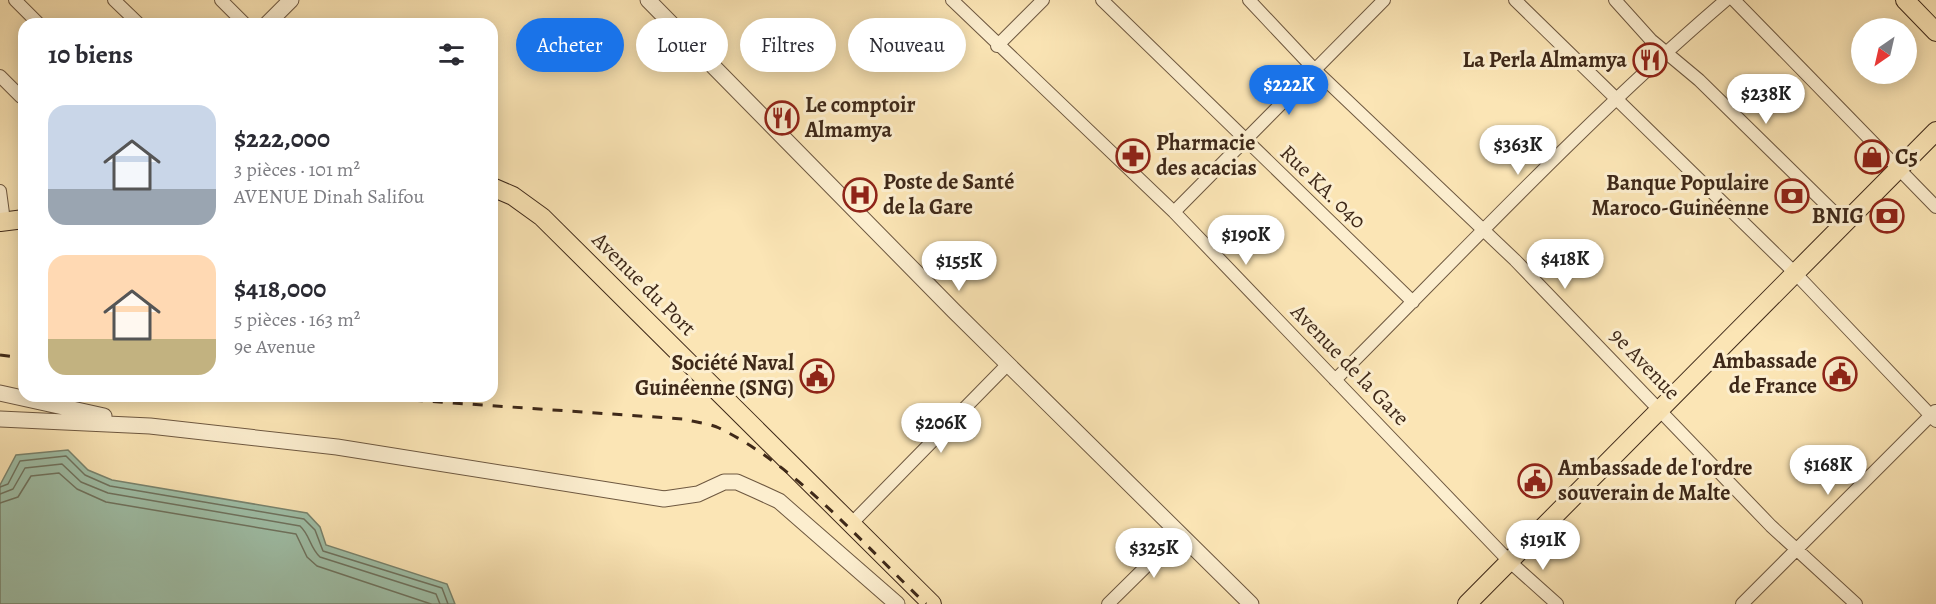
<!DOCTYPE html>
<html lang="fr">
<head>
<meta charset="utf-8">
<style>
  :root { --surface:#fff; --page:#f2f2f3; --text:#2b2b33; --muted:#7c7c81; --accent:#1a73e8 }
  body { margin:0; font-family:Alegreya,serif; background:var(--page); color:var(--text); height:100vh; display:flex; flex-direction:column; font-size:22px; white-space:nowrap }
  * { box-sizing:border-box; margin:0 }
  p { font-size:20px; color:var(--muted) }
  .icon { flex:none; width:33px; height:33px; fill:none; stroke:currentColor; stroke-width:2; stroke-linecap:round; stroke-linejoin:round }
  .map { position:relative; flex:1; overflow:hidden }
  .drawer { position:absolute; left:18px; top:18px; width:480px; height:384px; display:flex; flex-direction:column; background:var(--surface); border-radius:18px; box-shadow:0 3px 15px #0003 }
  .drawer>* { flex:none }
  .banner { position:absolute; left:516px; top:18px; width:570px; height:54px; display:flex; gap:12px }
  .needle { width:39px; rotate:214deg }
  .controls { position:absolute; left:1851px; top:18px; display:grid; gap:12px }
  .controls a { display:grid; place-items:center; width:66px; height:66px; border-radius:50%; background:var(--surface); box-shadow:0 3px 15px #0003; font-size:30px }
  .price { position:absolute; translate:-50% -51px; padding:0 14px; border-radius:21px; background:#fff; color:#222; font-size:20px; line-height:39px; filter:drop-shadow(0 2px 3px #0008) }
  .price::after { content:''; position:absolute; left:50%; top:36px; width:18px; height:14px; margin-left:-9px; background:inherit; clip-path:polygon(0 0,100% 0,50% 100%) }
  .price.current { background:var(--accent); color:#fff }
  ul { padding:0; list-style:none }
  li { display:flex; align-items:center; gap:18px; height:150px; padding:0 30px }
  li span { display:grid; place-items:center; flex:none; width:168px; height:120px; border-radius:18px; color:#555 }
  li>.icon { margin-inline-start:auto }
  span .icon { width:72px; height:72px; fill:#fffc; stroke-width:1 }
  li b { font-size:26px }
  h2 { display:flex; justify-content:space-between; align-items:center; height:72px; padding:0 30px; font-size:26px }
  .tag { padding:0 21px; border-radius:27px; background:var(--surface); box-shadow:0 3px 15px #0003; font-size:21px; line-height:54px }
  .tag.current { background:var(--accent); color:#fff }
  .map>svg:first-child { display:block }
  .water { fill:#9fc0a9; stroke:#79846f; stroke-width:1.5 }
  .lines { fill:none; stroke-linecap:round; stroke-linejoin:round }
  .shore { stroke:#6f7461; stroke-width:1.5 }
  .minor-casing { stroke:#6e5840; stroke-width:14 }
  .tertiary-casing { stroke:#6e5840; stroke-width:17 }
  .primary-casing { stroke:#3f2919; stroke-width:20 }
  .minor { stroke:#fceecf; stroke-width:12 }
  .tertiary { stroke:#fceecf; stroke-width:15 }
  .primary { stroke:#fbe5b5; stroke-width:18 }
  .rail { stroke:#3f2919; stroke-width:3; stroke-dasharray:10 10; stroke-linecap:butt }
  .labels { text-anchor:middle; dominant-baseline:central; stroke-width:6; stroke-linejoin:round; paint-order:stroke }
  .poi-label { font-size:22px; font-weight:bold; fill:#3f2919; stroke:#fceecf; text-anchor:end }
  .street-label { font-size:22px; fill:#3f2919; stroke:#fceecf }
</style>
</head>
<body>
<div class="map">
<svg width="1936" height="604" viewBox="0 0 1936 604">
  <rect width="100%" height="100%" fill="#fbe5b5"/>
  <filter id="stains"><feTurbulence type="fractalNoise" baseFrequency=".00333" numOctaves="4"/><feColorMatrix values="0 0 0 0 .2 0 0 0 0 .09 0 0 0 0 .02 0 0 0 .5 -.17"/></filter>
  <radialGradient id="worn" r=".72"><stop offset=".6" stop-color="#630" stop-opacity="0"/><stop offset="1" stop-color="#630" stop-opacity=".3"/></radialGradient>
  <!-- water -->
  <path class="water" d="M68 450 88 470 112 480 307 513 320 527 326 545 447 584 455 604H0V485L16 455Z"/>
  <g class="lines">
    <!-- shore -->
    <path class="shore" d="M0 487 8 484 20 461 66 456 85 475 110 486 304 519 315 530 323 551 442 588 448 604
      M0 494 13 489 25 468 62 464 81 482 108 493 300 526C310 535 310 548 320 557L436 594 440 604
      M0 503 18 497 31 476 59 473 77 489 106 502 296 534 307 557 317 566 431 604"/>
    <defs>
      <path id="minor" d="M15 0 39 24
        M114 0 139 24
        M221 0 245 24
        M952 0 1174 212 1509 561 1557 604
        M1102 0 1413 302
        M1249 0 1314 69 1515 260 1771 526 1856 604
        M1515 0 1795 273 1936 421
        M1615 0 1651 40 1699 80 1845 223
        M1734 0 1936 207
        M997 46 1043 0
        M0 76 21 97
        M0 191 4 221
        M1174 212 1384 0
        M1335 380C1463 252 1589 117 1726 0
        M852 523 1008 364
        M1108 604 1179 534
        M1742 604 1935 411"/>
      <path id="tertiary" d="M648 0 954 311 1251 604
        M267 24 291 0
        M0 393 104 416
        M0 419 150 426 337 447 664 499 698 494 724 482H737L755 490 779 501 897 604"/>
      <path id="primary" d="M1905 0 1936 32
        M492 187 513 196 542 217 932 604
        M0 222 24 219
        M1467 604 1936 131"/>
    </defs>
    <!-- minor casing -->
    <use href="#minor" class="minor-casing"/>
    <!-- tertiary casing -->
    <use href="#tertiary" class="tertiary-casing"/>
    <!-- primary casing -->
    <use href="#primary" class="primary-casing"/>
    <!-- minor -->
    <use href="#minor" class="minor"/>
    <!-- tertiary -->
    <use href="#tertiary" class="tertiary"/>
    <!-- primary -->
    <use href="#primary" class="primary"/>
    <!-- rail -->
    <path class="rail" d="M0 355 24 358
      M353 396 683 419C694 422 708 423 719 428 797 466 864 545 926 604"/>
  </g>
  <!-- icons -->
  <defs>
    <symbol id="restaurant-ring" viewBox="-11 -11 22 22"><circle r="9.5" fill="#fceecf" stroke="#8f2418" stroke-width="1.5"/><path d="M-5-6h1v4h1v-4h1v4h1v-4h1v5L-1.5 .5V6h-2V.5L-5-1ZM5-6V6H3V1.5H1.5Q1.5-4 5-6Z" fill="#8f2418"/></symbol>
    <symbol id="pharmacy-ring" viewBox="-11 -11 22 22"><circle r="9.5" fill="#fceecf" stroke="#8f2418" stroke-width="1.5"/><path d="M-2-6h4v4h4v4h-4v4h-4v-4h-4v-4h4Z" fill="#8f2418"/></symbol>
    <symbol id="shop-ring" viewBox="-11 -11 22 22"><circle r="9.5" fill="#fceecf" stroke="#8f2418" stroke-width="1.5"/><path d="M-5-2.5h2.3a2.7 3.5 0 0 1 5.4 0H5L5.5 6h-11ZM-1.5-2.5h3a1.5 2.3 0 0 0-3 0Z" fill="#8f2418"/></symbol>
    <symbol id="hospital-ring" viewBox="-11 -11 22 22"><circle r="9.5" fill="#fceecf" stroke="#8f2418" stroke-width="1.5"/><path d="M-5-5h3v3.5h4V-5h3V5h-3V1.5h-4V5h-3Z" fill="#8f2418"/></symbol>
    <symbol id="bank-ring" viewBox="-11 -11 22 22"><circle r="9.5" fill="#fceecf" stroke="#8f2418" stroke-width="1.5"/><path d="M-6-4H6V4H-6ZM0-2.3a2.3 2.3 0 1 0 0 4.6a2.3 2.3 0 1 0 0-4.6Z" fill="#8f2418"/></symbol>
    <symbol id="civic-ring" viewBox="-11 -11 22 22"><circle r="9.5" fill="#fceecf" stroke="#8f2418" stroke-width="1.5"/><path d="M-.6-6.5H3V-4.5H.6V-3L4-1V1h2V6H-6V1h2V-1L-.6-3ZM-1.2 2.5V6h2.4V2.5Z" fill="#8f2418"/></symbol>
  </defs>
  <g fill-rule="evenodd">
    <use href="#restaurant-ring" x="1631" y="41" width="38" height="38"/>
    <use href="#restaurant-ring" x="763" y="99" width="38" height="38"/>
    <use href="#pharmacy-ring" x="1114" y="137" width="38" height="38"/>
    <use href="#shop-ring" x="1853" y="138" width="38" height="38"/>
    <use href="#hospital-ring" x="841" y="176" width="38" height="38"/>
    <use href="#bank-ring" x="1773" y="177" width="38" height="38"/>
    <use href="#bank-ring" x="1868" y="197" width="38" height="38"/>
    <use href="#civic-ring" x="1821" y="355" width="38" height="38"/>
    <use href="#civic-ring" x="798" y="357" width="38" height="38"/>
    <use href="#civic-ring" x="1516" y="462" width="38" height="38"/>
  </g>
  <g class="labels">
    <!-- poi labels -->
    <g class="poi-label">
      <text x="1627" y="60">La Perla Almamya</text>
      <text x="805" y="105" text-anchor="start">Le comptoir<tspan x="805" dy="25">Almamya</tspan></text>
      <text x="1156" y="143" text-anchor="start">Pharmacie<tspan x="1156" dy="25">des acacias</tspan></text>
      <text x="1895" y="157" text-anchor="start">C5</text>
      <text x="883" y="182" text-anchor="start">Poste de Santé<tspan x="883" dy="25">de la Gare</tspan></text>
      <text x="1769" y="183">Banque Populaire<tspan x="1769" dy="25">Maroco-Guinéenne</tspan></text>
      <text x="1864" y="216">BNIG</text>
      <text x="1817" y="361">Ambassade<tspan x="1817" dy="25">de France</tspan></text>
      <text x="794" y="363">Société Naval<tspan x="794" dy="25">Guinéenne (SNG)</tspan></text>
      <text x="1558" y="468" text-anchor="start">Ambassade de l'ordre<tspan x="1558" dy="25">souverain de Malte</tspan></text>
    </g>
    <!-- street labels -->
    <g class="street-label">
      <text transform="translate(1323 187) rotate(44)">Rue KA. 040</text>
      <text transform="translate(644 284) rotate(45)">Avenue du Port</text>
      <text transform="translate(1645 364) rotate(46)">9e Avenue</text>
      <text transform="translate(1350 365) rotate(46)">Avenue de la Gare</text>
    </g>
  </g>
  <rect width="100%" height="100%" filter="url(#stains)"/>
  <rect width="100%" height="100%" fill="url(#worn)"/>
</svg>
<div class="controls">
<a><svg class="needle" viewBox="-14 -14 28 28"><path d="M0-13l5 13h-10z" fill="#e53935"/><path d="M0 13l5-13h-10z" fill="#7c7c81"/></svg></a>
</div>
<b class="price current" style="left:1289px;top:116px">$222K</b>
<b class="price" style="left:1766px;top:125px">$238K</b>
<b class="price" style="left:1518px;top:176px">$363K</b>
<b class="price" style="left:1246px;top:266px">$190K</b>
<b class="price" style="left:1565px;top:290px">$418K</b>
<b class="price" style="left:959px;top:292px">$155K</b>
<b class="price" style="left:941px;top:454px">$206K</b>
<b class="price" style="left:1828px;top:496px">$168K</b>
<b class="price" style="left:1543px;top:571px">$191K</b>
<b class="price" style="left:1154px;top:579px">$325K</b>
<div class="banner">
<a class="tag current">Acheter</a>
<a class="tag">Louer</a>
<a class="tag">Filtres</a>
<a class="tag">Nouveau</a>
</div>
<section class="drawer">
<h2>10 biens<svg class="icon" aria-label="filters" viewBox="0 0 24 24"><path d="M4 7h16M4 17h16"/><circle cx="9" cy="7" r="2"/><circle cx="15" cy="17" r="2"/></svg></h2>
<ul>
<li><span style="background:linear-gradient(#c9d6e8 70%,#9aa5b1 0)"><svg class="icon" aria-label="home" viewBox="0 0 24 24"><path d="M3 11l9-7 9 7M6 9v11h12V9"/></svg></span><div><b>$222,000</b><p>3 pièces · 101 m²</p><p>AVENUE Dinah Salifou</p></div></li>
<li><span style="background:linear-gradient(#ffd9b3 70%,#c2b280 0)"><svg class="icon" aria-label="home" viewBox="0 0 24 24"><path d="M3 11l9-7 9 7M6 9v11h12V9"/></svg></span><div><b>$418,000</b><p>5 pièces · 163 m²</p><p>9e Avenue</p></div></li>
</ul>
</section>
</div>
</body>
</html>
